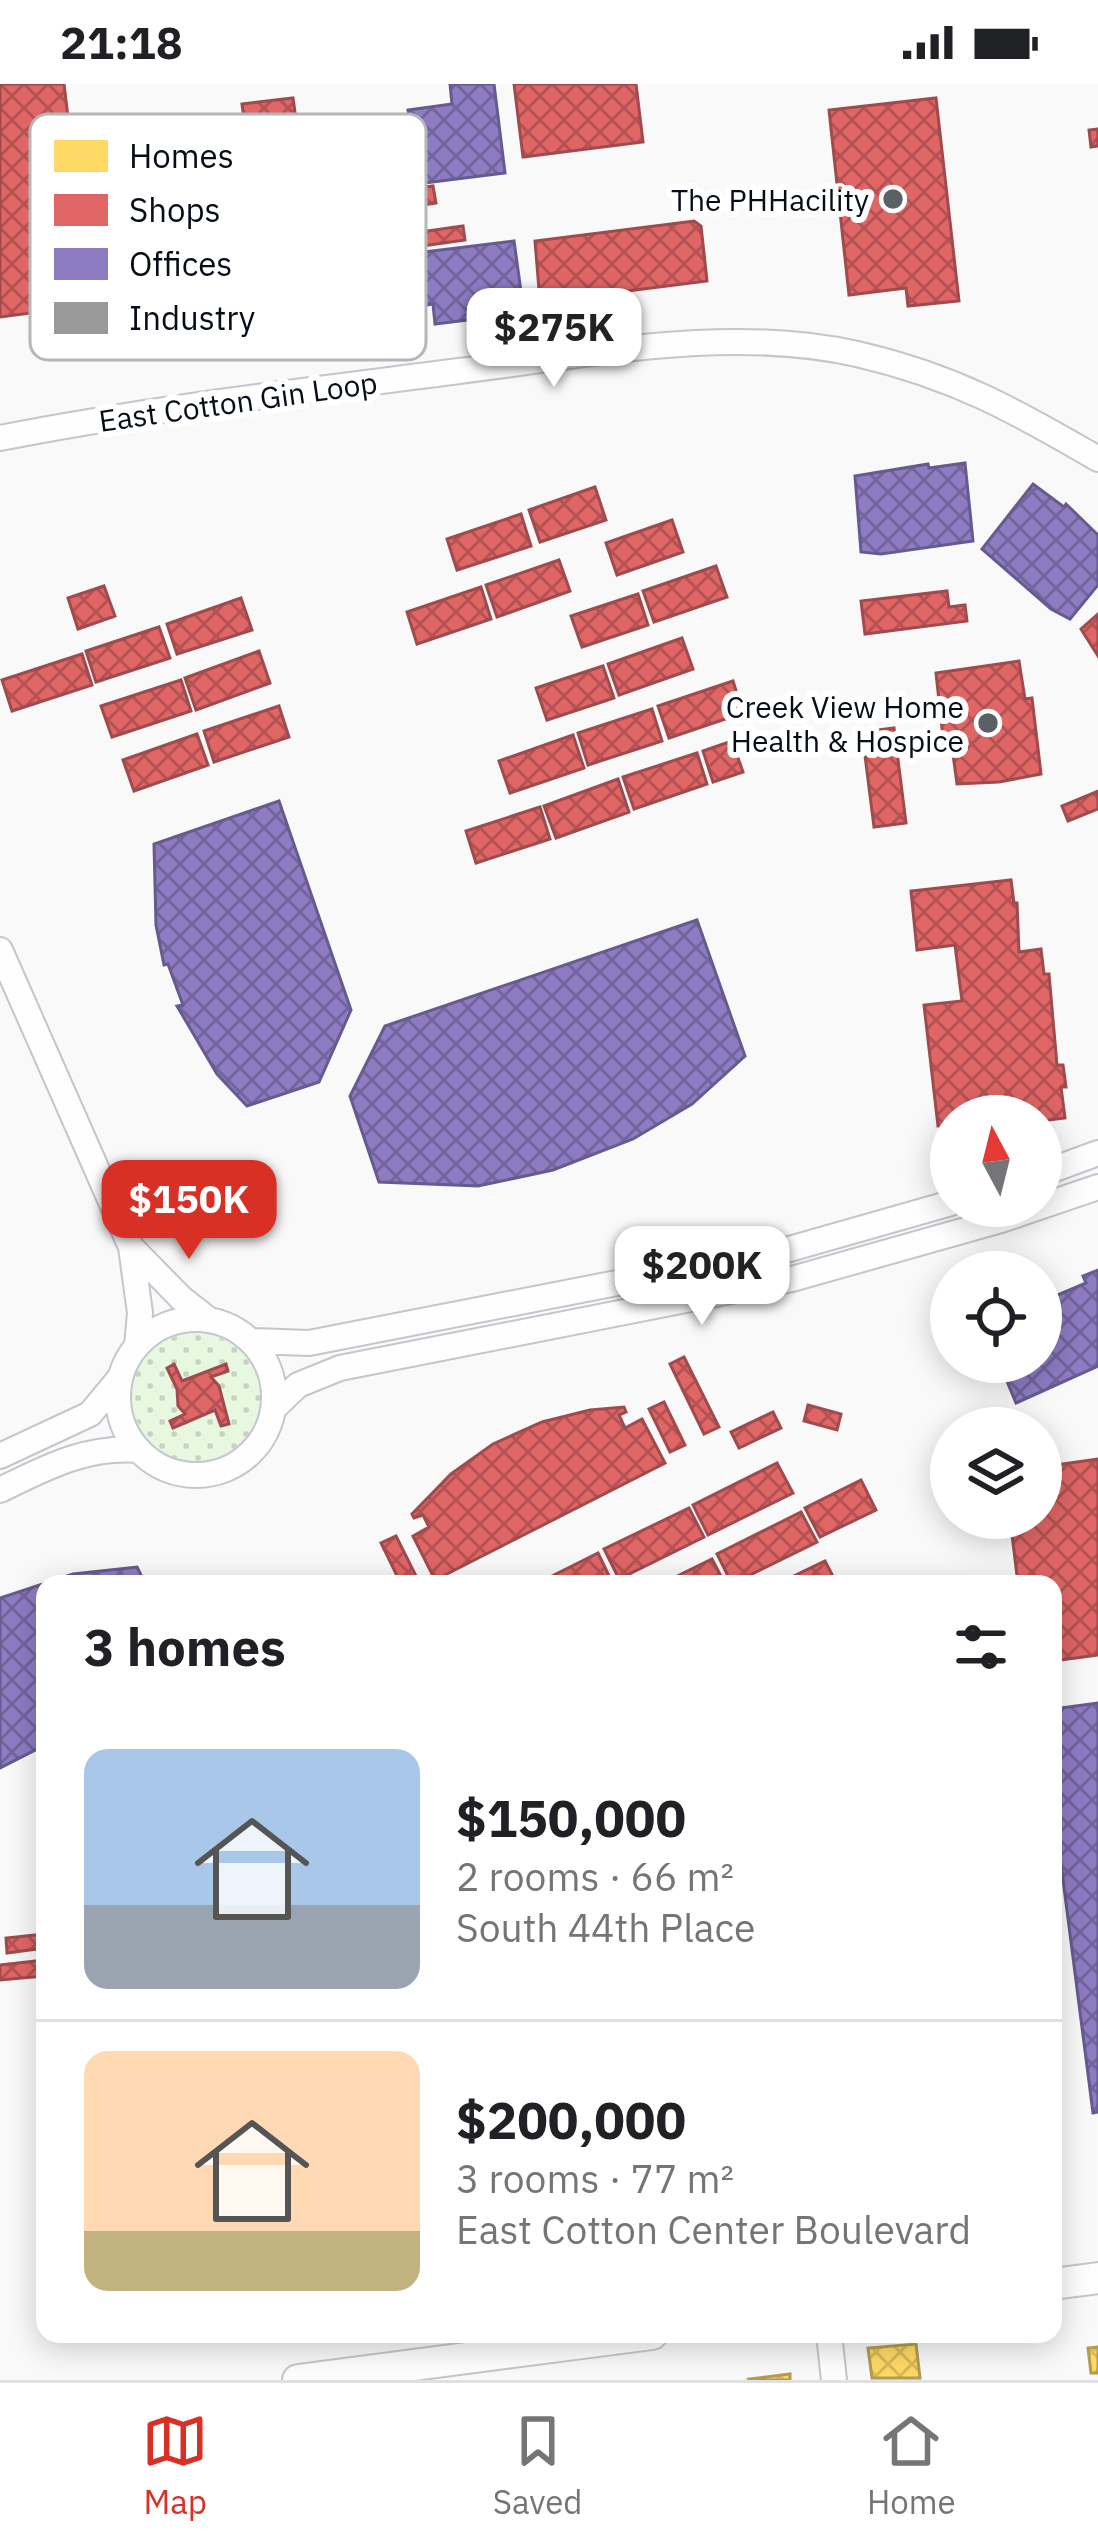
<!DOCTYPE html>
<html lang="en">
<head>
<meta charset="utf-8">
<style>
  :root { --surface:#fff; --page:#f6f6f6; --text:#202124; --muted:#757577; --line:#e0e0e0; --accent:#d93025 }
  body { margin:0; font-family:"IBM Plex Sans",sans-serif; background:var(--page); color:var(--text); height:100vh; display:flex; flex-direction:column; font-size:45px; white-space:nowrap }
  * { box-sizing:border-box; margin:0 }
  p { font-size:39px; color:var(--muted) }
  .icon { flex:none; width:66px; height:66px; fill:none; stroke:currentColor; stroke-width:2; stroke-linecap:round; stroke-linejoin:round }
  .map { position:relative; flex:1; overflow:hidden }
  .details { position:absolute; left:36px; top:1491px; width:1026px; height:768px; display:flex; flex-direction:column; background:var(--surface); border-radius:24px; box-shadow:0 6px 30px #0003 }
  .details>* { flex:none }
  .needle { width:78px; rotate:353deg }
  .tools { position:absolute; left:930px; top:1011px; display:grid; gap:24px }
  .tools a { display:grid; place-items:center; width:132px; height:132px; border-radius:50%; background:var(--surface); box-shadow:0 6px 30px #0003; font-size:60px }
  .price { position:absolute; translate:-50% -102px; padding:0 27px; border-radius:24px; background:#fff; color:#222; font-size:39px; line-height:78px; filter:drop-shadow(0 3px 6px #0008) }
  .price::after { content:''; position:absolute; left:50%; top:72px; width:36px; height:27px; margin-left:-18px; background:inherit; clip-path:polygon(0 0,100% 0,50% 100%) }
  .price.on { background:var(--accent); color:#fff }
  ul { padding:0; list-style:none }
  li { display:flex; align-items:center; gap:36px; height:300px; padding:0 48px }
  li+li { border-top:3px solid var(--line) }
  li span { display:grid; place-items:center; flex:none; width:336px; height:240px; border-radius:24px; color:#555 }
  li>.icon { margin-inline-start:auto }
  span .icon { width:144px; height:144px; fill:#fffc; stroke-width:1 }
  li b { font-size:51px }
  h2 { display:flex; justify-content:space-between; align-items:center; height:144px; padding:0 48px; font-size:51px }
  .status { display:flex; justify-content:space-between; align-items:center; height:84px; padding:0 60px; background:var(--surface); direction:ltr }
  .status svg { height:33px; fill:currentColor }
  .menu { display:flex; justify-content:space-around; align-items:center; height:168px; border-top:3px solid var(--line); background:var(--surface); font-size:33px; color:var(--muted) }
  .menu a { display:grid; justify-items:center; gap:6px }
  .menu .on { color:var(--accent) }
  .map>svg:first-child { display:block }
  .grass { fill:url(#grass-dots) }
  .homes { fill:url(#homes-cross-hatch); stroke:#b49c4e; stroke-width:3 }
  .shops { fill:url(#shops-cross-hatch); stroke:#9f4b4e; stroke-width:3 }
  .offices { fill:url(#offices-cross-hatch); stroke:#655b8f; stroke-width:3 }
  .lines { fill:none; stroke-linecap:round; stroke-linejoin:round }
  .minor-casing { stroke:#c3c6cc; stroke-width:28 }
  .tertiary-casing { stroke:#c3c6cc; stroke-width:34 }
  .minor { stroke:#fefefe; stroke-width:24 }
  .tertiary { stroke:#fefefe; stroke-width:30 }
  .poi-dot { fill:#5b6066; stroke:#fff; stroke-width:4.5 }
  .labels { text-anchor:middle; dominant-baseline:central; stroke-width:12; stroke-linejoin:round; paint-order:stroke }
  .poi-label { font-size:30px; fill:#060d17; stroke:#fff; text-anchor:end }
  .street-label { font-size:30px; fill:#060d17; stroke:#fff }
  .key { fill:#fff; stroke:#b4b6b9; stroke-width:3 }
  .key-label { font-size:33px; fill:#060d17 }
</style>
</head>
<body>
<div class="status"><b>21:18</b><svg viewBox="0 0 49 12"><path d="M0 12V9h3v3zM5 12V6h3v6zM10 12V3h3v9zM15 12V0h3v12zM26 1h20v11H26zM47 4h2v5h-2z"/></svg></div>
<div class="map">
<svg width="1098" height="2296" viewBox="0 0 1098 2296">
  <defs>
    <pattern id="grass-dots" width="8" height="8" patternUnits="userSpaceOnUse" patternTransform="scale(3)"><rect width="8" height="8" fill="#e7f7e0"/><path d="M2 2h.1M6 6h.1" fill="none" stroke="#c5d3bf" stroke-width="1.8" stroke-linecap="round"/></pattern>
    <pattern id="homes-cross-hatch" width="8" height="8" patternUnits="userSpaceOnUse" patternTransform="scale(3)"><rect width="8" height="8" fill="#ffd966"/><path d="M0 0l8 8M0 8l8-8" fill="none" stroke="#d9b958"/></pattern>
    <pattern id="shops-cross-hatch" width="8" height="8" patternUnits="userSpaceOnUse" patternTransform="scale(3)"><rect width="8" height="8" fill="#e06666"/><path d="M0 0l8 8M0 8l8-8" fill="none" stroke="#b45253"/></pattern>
    <pattern id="offices-cross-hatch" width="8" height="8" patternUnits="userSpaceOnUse" patternTransform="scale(3)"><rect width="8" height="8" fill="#8e7cc3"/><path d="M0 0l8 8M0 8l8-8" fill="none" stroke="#72649d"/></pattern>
  </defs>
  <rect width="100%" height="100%" fill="#f9f9f9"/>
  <!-- grass -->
  <path class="grass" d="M132 1313a64 64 0 1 1 128 0a64 64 0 1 1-128 0Z"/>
  <!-- homes -->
  <path class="homes" d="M916 2260 920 2294H872L868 2264Z
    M1098 2263V2289H1091L1088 2264Z
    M790 2290V2296H750L749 2295Z"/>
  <!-- shops -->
  <path class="shops" d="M0 0H64L84 165 55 169 62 225 0 233Z
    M514 0H636L643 58 523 73Z
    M293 14 299 57 318 55 325 112 255 121 242 20Z
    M936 14 959 217 908 222 906 204 849 211 829 26Z
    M1098 45V62L1091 63 1089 46Z
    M433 102 436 119 402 124 400 106Z
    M694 137 701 142 707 197 540 218 535 157Z
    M463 142 465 156 408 164 406 150Z
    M595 403 606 436 540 458 529 426Z
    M521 430 531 462 457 486 447 455Z
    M672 436 683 468 617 491 606 459Z
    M559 476 570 507 497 533 486 501Z
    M716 482 727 513 654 538 643 507Z
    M104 502 115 532 78 545 68 514Z
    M481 503 491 535 417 560 407 528Z
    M947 507 949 523 965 521 967 537 865 550 861 517Z
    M638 510 648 541 582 563 571 532Z
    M241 514 252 546 177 570 167 540Z
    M1098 530V572L1081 545Z
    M159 543 170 574 96 598 86 567Z
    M682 554 693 585 619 611 608 580Z
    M259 567 270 599 196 626 185 594Z
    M82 570 92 601 12 627 2 596Z
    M1019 577 1025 615 1032 614 1041 690 999 698 957 700 952 663H944L936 589Z
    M603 582 614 614 547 636 536 604Z
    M181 596 191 627 112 653 101 622Z
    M733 597 743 629 669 654 658 622Z
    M279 622 289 653 214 678 204 647Z
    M652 625 662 657 588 681 578 649Z
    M894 644 906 739 874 743 862 648Z
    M197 650 208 681 134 707 123 676Z
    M573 651 584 684 510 709 499 677Z
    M732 657 743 688 713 698 703 667Z
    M697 669 707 700 634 725 623 693Z
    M618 695 629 728 556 754 544 722Z
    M1098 707V725L1068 737 1062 722Z
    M540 723 550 755 476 779 466 747Z
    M1011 796 1014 819H1017L1019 868 1041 865 1044 890H1049L1057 981H1063L1066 1003H1061L1065 1034 1041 1037 1037 1031 951 1032V1041L938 1042 924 921 962 917 955 861 917 866 911 807Z
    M684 1273 719 1343 704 1350 670 1280Z
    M174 1280 182 1297 226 1280 228 1287 211 1293 219 1302 229 1340 221 1342 215 1326 173 1344 170 1337 185 1330 178 1322 177 1305 167 1284Z
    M664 1318 685 1361 670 1368 649 1325Z
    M808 1321 841 1330 837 1346 804 1337Z
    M624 1323 626 1328 619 1331 625 1344 642 1335 665 1379 435 1496 413 1452 429 1443 423 1431 414 1434 412 1430 451 1390 493 1360 542 1338 590 1326Z
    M773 1328 781 1344 739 1364 731 1348Z
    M1098 1375V1571L1053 1577V1500H1018L1010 1434H1041V1383Z
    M777 1379 793 1409 708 1451 693 1421Z
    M861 1396 876 1426 820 1453 805 1424Z
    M689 1424 704 1453 619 1495 604 1465Z
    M801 1428 817 1458 732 1500 717 1470Z
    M396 1452 420 1500H401L381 1459Z
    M598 1469 613 1500H536Z
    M712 1475 725 1500H661Z
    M825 1477 837 1500H777Z
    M45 1850V1864L7 1869 6 1854Z
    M45 1876V1892L0 1896V1881Z"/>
  <!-- offices -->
  <path class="offices" d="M450 0H494L505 89 400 102 393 48 411 45 408 26 452 20Z
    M514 157 524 229 435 240 433 220 414 223 407 170Z
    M965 379 973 457 881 470 861 468 855 392 928 380 929 384Z
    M1033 400 1064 423 1066 420 1098 451V501L1070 535 1051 525 982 465Z
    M279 717 351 926 319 998 247 1022 217 990 177 922 183 921 168 880 164 881 156 841 154 760Z
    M697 836 745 972 692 1020 633 1055 553 1086 478 1102 379 1098 350 1012 385 942Z
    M1098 1186V1282L1016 1319 999 1278H1041V1218L1086 1199 1083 1192Z
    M137 1483 144 1497 141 1500H45V1661L0 1684V1514L73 1490Z
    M1098 1619V2028L1093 2029 1053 1718V1625Z"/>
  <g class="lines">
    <defs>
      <path id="minor" d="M0 354C152 324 305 307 459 287 590 271 727 241 857 270 953 292 1014 326 1098 375
        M0 866 131 1163 140 1229 137 1262
        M1041 1090 1098 1069
        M131 1163 181 1214 209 1236
        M118 1313a78 78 0 1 1 156 0a78 78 0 1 1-156 0Z
        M251 1257 309 1259 786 1166 951 1119
        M274 1324 298 1301 340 1284 792 1195 1001 1136 1098 1103
        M0 1372 90 1330 119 1295
        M0 1406C47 1383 86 1362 139 1366
        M829 2250 834 2296"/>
      <path id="tertiary" d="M1053 2200 1098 2194
        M298 2296 652 2250"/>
    </defs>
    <!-- minor casing -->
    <use href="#minor" class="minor-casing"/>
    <!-- tertiary casing -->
    <use href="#tertiary" class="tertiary-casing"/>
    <!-- minor -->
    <use href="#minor" class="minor"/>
    <!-- tertiary -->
    <use href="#tertiary" class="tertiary"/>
  </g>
  <!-- markers -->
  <g class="poi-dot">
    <circle cx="893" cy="115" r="12"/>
    <circle cx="988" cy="639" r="12"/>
  </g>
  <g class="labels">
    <!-- poi labels -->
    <g class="poi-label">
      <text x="869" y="115">The PHHacility</text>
      <text x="964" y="622">Creek View Home<tspan x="964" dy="34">Health &amp; Hospice</tspan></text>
    </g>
    <!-- street labels -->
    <g class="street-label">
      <text transform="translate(238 317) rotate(-8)">East Cotton Gin Loop</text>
    </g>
  </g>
  <!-- legend -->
  <rect x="30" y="30" width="396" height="246" rx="18" class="key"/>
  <rect x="54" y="56" width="54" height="32" fill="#ffd966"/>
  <rect x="54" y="110" width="54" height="32" fill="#e06666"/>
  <rect x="54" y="164" width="54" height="32" fill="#8e7cc3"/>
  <rect x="54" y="218" width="54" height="32" fill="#999"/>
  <g class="key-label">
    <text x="129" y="84">Homes</text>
    <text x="129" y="138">Shops</text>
    <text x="129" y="192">Offices</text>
    <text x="129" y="246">Industry</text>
  </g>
</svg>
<div class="tools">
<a><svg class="needle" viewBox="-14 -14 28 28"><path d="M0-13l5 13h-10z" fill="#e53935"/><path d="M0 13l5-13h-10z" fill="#757577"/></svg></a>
<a><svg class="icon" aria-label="locate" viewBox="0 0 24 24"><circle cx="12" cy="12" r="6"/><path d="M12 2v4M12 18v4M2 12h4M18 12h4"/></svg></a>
<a><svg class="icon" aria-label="layers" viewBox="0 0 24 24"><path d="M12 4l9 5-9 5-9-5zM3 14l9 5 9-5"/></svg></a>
</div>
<b class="price" style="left:554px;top:306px">$275K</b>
<b class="price on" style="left:189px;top:1178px">$150K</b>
<b class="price" style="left:702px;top:1244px">$200K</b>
<section class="details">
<h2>3 homes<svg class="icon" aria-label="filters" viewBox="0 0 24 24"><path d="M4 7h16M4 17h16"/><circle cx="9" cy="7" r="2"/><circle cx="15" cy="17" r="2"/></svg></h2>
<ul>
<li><span style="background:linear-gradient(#a9c7e8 65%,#9aa5b1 0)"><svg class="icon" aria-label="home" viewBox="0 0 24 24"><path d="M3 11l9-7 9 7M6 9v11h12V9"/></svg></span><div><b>$150,000</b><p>2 rooms · 66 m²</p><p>South 44th Place</p></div></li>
<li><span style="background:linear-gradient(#ffd9b3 75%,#c2b280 0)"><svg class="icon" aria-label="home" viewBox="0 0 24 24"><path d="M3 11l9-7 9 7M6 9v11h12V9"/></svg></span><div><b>$200,000</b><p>3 rooms · 77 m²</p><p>East Cotton Center Boulevard</p></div></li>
</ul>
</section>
</div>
<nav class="menu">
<a class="on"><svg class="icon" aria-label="map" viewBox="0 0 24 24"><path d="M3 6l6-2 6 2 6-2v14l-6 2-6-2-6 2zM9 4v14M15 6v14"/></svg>Map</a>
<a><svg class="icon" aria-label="saved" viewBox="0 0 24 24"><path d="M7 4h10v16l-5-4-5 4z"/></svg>Saved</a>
<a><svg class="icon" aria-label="home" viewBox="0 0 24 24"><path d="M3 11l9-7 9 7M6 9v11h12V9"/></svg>Home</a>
</nav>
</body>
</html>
